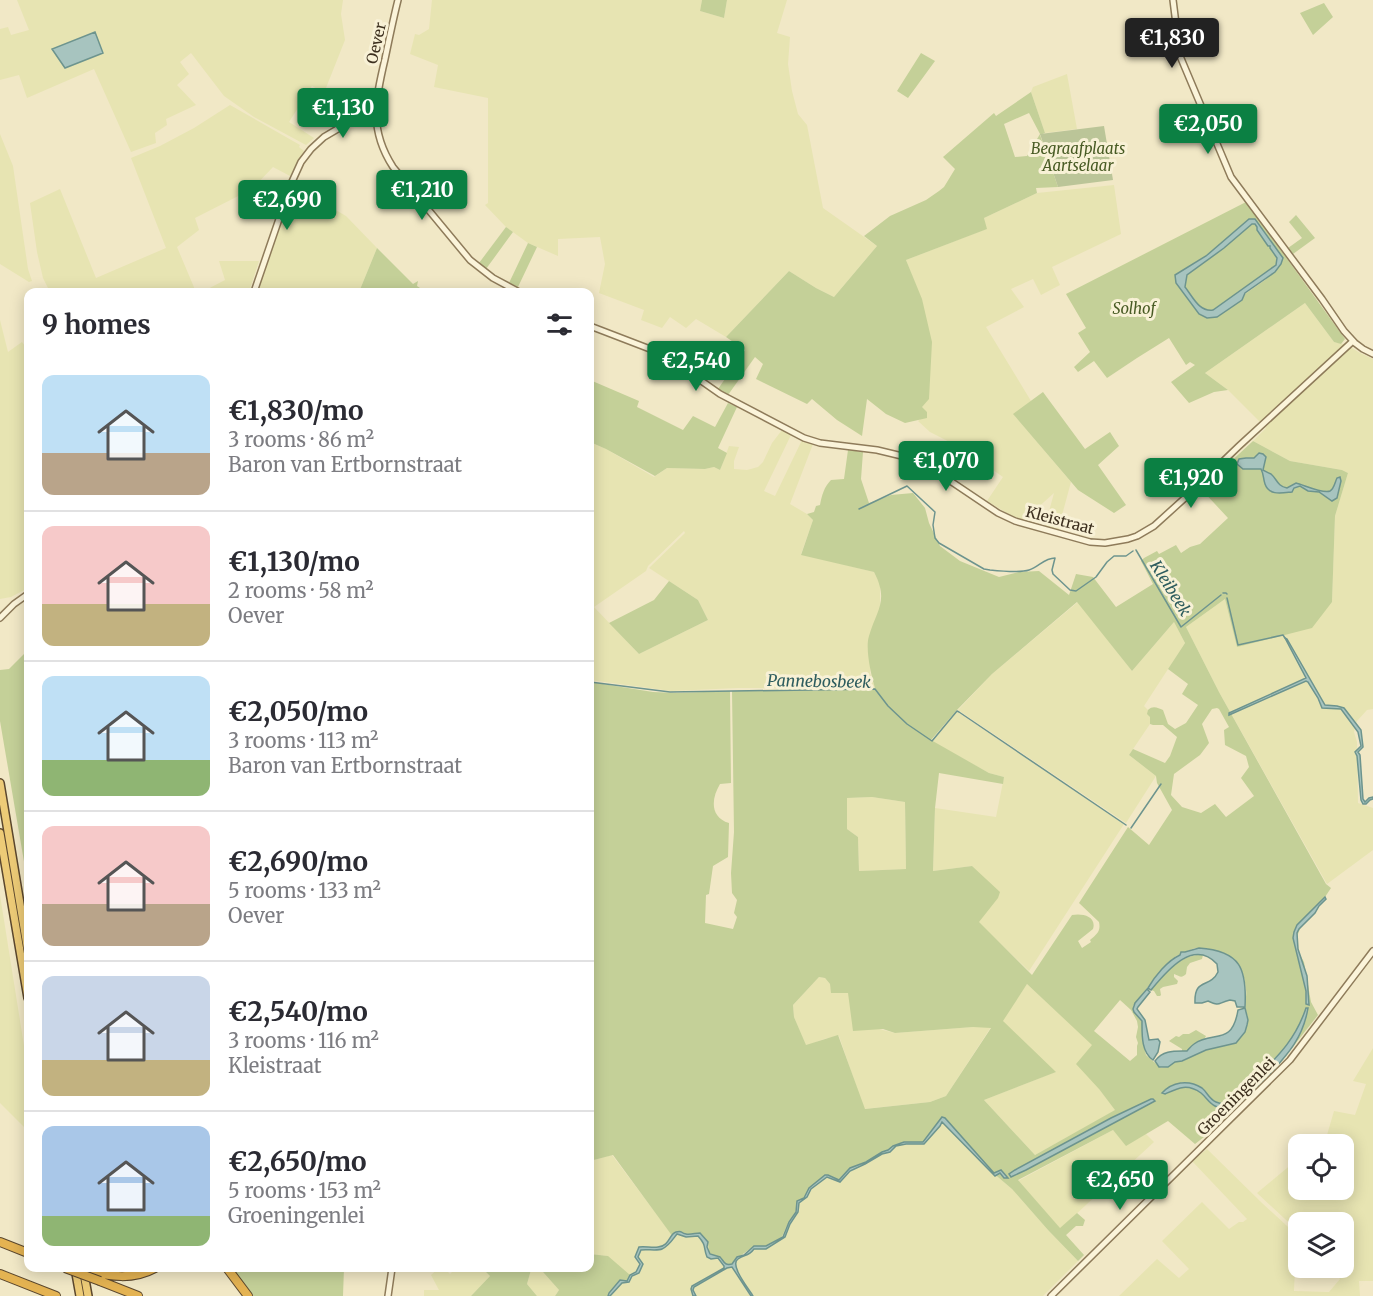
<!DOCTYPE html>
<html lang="en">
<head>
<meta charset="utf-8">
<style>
  :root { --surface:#fff; --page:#f2f2f3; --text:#2b2b33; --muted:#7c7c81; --line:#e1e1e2; --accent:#0b8043 }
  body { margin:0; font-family:Merriweather,serif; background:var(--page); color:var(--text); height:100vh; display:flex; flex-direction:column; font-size:22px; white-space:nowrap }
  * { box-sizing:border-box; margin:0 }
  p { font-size:20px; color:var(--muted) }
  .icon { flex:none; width:33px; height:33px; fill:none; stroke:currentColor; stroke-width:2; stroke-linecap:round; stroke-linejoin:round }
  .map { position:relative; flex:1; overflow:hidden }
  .panel { position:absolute; left:24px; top:288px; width:570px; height:984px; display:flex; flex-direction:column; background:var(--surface); border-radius:12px; box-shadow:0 3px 15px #0003 }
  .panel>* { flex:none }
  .fabs { position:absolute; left:1288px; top:1134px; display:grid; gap:12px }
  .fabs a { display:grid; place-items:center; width:66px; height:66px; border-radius:12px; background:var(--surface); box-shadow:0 3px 15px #0003; font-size:30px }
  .price { position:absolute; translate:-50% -51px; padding:0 14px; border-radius:6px; background:var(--accent); color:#fff; font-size:20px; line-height:39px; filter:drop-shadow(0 2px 3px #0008) }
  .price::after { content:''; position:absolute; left:50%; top:36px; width:18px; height:14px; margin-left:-9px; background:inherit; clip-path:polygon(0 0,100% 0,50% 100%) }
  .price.current { background:#222; color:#fff }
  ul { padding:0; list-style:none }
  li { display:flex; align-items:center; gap:18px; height:150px; padding:0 18px }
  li+li { border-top:2px solid var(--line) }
  li span { display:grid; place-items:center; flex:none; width:168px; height:120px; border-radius:12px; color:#555 }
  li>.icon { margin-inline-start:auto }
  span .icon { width:72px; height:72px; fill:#fffc; stroke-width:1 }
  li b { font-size:26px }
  h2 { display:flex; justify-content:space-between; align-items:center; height:72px; padding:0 18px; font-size:26px }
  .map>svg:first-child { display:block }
  .farmland { fill:#e7e4b2; fill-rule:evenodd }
  .green { fill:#c4d098; fill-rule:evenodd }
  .cemetery { fill:#bbc598 }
  .water { fill:#a7c4bf; stroke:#6d948e; stroke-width:1.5; fill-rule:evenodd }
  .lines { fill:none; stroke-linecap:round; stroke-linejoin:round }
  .stream { stroke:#6d948e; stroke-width:1.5 }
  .tertiary-casing { stroke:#8e7b5a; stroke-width:8 }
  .trunk-casing { stroke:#5c482e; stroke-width:10 }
  .motorway-casing { stroke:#5c482e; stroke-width:10 }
  .tertiary { stroke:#fbf4da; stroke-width:5 }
  .trunk { stroke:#edcb77; stroke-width:7 }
  .motorway { stroke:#e4b352; stroke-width:8 }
  .motorway-bridge-casing { stroke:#5c482e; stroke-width:10; stroke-linecap:butt }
  .motorway-bridge { stroke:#e4b352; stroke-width:8 }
  .labels { text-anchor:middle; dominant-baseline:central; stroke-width:6; stroke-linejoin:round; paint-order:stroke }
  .street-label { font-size:15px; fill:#3d301f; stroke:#f8f1d6 }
  .park-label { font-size:15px; font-style:italic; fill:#485b24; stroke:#f8f1d6 }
  .water-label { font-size:16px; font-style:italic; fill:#2d5c5e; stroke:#f8f1d6 }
</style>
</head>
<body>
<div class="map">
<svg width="1373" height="1296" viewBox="0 0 1373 1296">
  <rect width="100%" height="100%" fill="#f1e8c6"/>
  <!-- farmland -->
  <path class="farmland" d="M17 0H343L341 14 345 40 324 93 312 86 289 122 314 138 306 145 254 117 224 96 191 53 180 62 189 74 177 85 196 105 166 119 167 125 155 133 156 143 131 152 94 69 27 98 19 75 0 80V29L8 27 11 35 29 30Z
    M432 0H702L700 11 724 18 727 0H787L777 33 790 37 788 64 792 91 798 114 807 125 823 208 877 246 834 297 816 288 789 271 726 337 696 319 686 328 670 317 662 328 641 320 644 310 599 293 605 264 600 237 558 239V256L528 243 506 227 485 205 488 203V98L434 87 438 65 410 54 415 34 419 35 429 29Z
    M1067 74 1077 129 1045 133 1031 92 1033 87Z
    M230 105 300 145 299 147 304 151 290 176 273 167 252 189 195 218 199 230 177 247 196 292H50L43 278 37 252 30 203 60 189 96 278 166 248 131 158 160 146 194 128Z
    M0 134 13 166 28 269 32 281 29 282 0 264Z
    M1114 185 1121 234 1052 267 1060 285 1041 295 1033 279 1011 289 1024 307 986 327 1031 401 1014 415 1071 482 1058 530 1045 526 1054 493 1024 520 1010 515 987 501 1003 477 980 461 981 458 930 432 918 421 920 419 922 407 921 299 906 260 986 229 984 218 1037 193Z
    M296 187 346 216 377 248 359 292H254L283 207 287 209Z
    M219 261H259L249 292H202L225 280Z
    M1305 303 1334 342 1347 345 1360 353 1373 359V709L1367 710 1357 721 1354 732 1357 742 1358 803 1373 808V850L1327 884 1219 692 1186 627 1225 599 1237 647 1332 602 1335 516 1348 473 1342 470 1290 461 1253 441 1266 428 1228 390 1205 373Z
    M0 320 8 352 22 342 28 350V588L11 597 0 599Z
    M782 430 791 435 764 491 775 496 802 440 813 444 790 504 807 514 813 520 801 554 874 572 880 584V608L875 621 870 673 875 688H738L671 691 590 680V442L606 449 654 477 667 468 705 469 714 467 720 470 729 446 739 447 734 461V469L747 470 758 467 763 462 772 443ZM684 531 685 533 649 568 698 600 708 620 639 654 594 607 646 571 648 566Z
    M1078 602 1132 671 1174 622 1185 643 1144 706 1148 710V714L1150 717V724L1129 755 1156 776 1126 823 958 710 992 674Z
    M956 711 1124 824 1029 971 978 922 982 916 972 866 933 871 935 808 996 817 1004 777 989 773 931 741Z
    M872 797 905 802 906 869 859 871 858 837 847 829V798Z
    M0 895 28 1071V1131L0 1103Z
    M819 977 825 978 830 984 832 993H848L879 1029 895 1033 973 1027H991L946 1096 930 1102 864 1109 839 1036 824 1039 806 1046 794 1017 793 1005Z
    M1027 984 1093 1045 1099 1089 1116 1110 1035 1155 984 1100 1055 1072 1002 1021Z
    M1373 1048V1281H1359L1360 1296H1119L1157 1259 1179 1278 1189 1269 1162 1241 1202 1202 1229 1229 1239 1222H1243L1247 1219 1192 1161 1207 1149 1262 1203 1299 1237V1265L1295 1267 1294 1291 1329 1292 1340 1279 1329 1268H1344V1222H1299V1232L1257 1193 1299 1158V1190H1344V1144H1315L1327 1135 1334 1111 1355 1115 1366 1084 1353 1081Z
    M942 1119 992 1172 1012 1189 1048 1230 1078 1261 1043 1296H609L608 1256 590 1254V1161L612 1155 673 1236 675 1234H698L706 1243 708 1256 718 1257 723 1263 730 1266 738 1258 745 1256 755 1248H766L774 1243 798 1202 807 1197 810 1189 825 1176 849 1170Z
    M1113 1130 1126 1145 1146 1134 1154 1142 1060 1229 1018 1181Z
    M439 1268H444L450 1274 456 1268H482L490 1276 471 1296H424V1290H439L431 1275Z
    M531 1270 543 1272 559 1290 555 1296H537L527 1284Z"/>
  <!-- green -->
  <path class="green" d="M702 0H727L724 18 700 11Z
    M1324 3 1333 17 1313 35 1300 13Z
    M921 53 935 61 908 98 897 91Z
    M1031 92 1045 133 1040 135 1058 187 1036 188 1037 193 984 218 987 229 906 260 922 299 932 342 929 399 922 407 927 412V418L905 423 886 414 867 399 862 436 837 420 812 399 807 404 756 379 763 364 755 357 728 395 718 389 745 350 726 337 789 271 816 288 834 297 877 246 864 236 890 216 926 200 939 191 944 187 955 169 943 157 994 113 996 116ZM1029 113 1040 134 1027 156 1015 157 1004 124Z
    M1246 202 1345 339 1341 344 1334 342 1305 303 1205 373 1228 390 1214 392 1189 403 1171 382 1195 365 1190 362 1186 365 1169 338 1137 358 1107 378 1094 361 1078 372 1074 367 1090 352 1078 333 1086 328 1066 294ZM1255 219 1281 264 1265 280 1245 294 1242 300 1217 317 1207 318 1199 314 1176 283 1175 275 1206 256Z
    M1296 215 1315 238 1293 254 1288 248 1302 238 1289 222Z
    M1252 224H1255L1257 227 1270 246V248L1277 258 1276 265 1213 310C1199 312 1193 297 1185 287L1187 275 1224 248Z
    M506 227 513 232 486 269 479 263Z
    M528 243 537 247 518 287 509 283Z
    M377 248 413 284 418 281 417 286 426 292H359Z
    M590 380 639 401 637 407 683 430 693 416 715 427 728 403 737 407 718 448 727 453 720 470 714 467 705 469 667 468 655 476 606 449 590 442Z
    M1043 392 1085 449 1110 432 1119 446 1098 465 1126 505 1114 513 1078 490 1013 414Z
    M1253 441 1290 461 1342 470 1348 473 1335 516 1332 602 1312 628 1237 647 1225 599 1186 627 1219 692 1326 884 1331 888 1315 912 1308 918 1300 929 1294 944 1304 962 1311 1002 1318 1015 1292 1048 1237 1107 1233 1103 1222 1104 1214 1101 1200 1087 1182 1082 1163 1093 1165 1094C1179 1087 1192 1082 1204 1096 1207 1100 1210 1104 1215 1106 1221 1108 1228 1108 1234 1108L1204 1137 1195 1144 1168 1121 1126 1146 1113 1130 1018 1180 1060 1228 1077 1213 1085 1220 1083 1226H1076L1066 1235 1084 1255 1078 1261 1048 1230 1012 1189 992 1172 944 1119 923 1143H905L896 1146 889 1151 882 1153 870 1160 849 1170 840 1181 827 1176 809 1189 804 1198 797 1201C796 1214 795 1212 789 1222 781 1235 785 1240 767 1246 763 1247 757 1246 753 1247 747 1250 745 1254 737 1257L732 1264C724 1265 724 1261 719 1256H709L708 1243 699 1235 687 1236 681 1233 674 1235 673 1237 613 1155 590 1161V682L653 692 677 693 730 691 731 783 720 784C711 799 710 817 729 823L728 857 713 866 709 894 706 895 705 923 733 929 737 917 734 913 737 900 732 893 731 873 734 832 732 691 875 688C871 675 865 648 869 636 877 609 889 601 874 572L801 555 813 520 807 514 814 512 816 506 820 505C822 495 824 487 831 480L844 479 848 450 863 452 861 479 869 503 891 495 913 493 925 508 929 523 940 546 960 561 999 577 1019 572 1039 571 1069 595 1076 574 1093 577 1116 607 1153 584 1141 561 1144 558 1157 551 1159 554 1176 545 1181 553 1190 547 1200 544 1228 518 1201 489ZM1077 602 1132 671 1174 622 1185 643 1168 669 1188 684 1182 694 1198 705 1186 723 1175 729 1168 724 1163 710C1158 708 1153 705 1148 710L1147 714 1150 717V724L1153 725H1163L1177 737 1170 756 1165 763 1133 749 1129 755 1156 776 1157 783 1172 810 1149 845 1128 827 1079 903 1099 922C1101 931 1097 934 1090 940L1091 942 1082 948 1078 941 1093 929C1097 916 1082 913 1072 915L1032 975 979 922 998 898 1000 892 972 866 933 871 935 808 939 773 1003 784 1004 777 989 773 931 740 956 711 992 674ZM1217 708 1219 709 1229 727 1224 730 1225 745 1246 756 1249 767 1241 778 1254 796 1226 817 1215 804 1201 813 1182 807 1171 795 1174 774 1200 755 1209 743 1202 724 1212 709ZM872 797 905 802 906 869 859 871 858 837 847 829V798ZM1195 948C1225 949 1244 958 1246 990 1247 995 1245 1000 1245 1004 1245 1009 1247 1013 1248 1018 1249 1028 1242 1035 1236 1043L1233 1044 1206 1050 1185 1060 1175 1062 1168 1067 1161 1068 1146 1055 1143 1041V1021L1133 1009V1006L1165 965 1176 956 1180 955V952H1185ZM819 977 825 978 830 984 831 993H848L853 1031 883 1029 895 1033 973 1027 991 1028 946 1096 930 1102 865 1109 838 1035 806 1045 794 1017 793 1005ZM1027 984 1092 1045 1076 1064 1099 1089 1115 1110 1035 1155 984 1100 1056 1072 1003 1021ZM1120 1000 1131 1010 1137 1021 1138 1027 1136 1037 1138 1043 1137 1046V1055L1130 1061 1094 1031Z
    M669 581 698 600 708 620 639 654 609 623 654 600Z
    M28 650V885L0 721V670L9 669Z
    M1197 955H1203L1202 959 1190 963 1187 967 1186 974C1181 979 1180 976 1174 974V977L1178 981 1177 984 1163 987 1160 989 1161 995 1160 996H1157L1154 991 1151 990C1164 975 1176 958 1197 955Z
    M1196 1030 1206 1036 1204 1040 1193 1045 1187 1051H1182V1049L1169 1041 1176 1036 1179 1037 1183 1034H1189Z
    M590 1254 608 1256 630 1275 628 1281H623L609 1296H555L559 1290 543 1272 531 1270 527 1284 537 1296H471L490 1276 482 1268H590Z
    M231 1268H344L343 1296H252Z"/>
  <!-- cemetery -->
  <path class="cemetery" d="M1104 126 1113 180 1058 187 1040 134Z"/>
  <!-- water -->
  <path class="water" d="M95 32 103 53 65 68 52 49Z
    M1249 219H1255L1283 258 1281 264 1275 272 1245 293 1242 300 1217 317 1207 318 1199 314 1176 283 1175 275 1206 256ZM1252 224H1255L1257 227V230L1268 246H1270V248L1277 258 1276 265 1213 310C1199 312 1193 297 1185 287L1187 275 1224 248Z
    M1259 453 1263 454 1266 457 1263 470C1265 471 1268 473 1271 474 1277 479 1277 486 1287 488L1296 483C1304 485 1323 494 1330 491 1334 489 1335 482 1337 478L1340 477 1341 481 1337 498 1332 501 1319 492 1308 491 1300 486 1294 488 1292 492C1282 493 1269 496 1265 484 1263 478 1264 475 1261 469H1243L1237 464 1239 459 1246 458H1254Z
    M1285 638 1287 639 1325 705 1337 706 1344 708 1361 730 1363 747 1358 752 1360 755 1363 799 1365 802 1369 798 1373 797V799L1370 800 1366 804H1363L1361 800 1357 756 1355 752 1361 746 1358 732 1341 709 1322 708 1318 698 1308 682 1306 681 1229 715V713L1306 678Z
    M1325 897 1326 899 1319 906 1315 913 1299 929 1297 933 1298 949 1307 976 1309 1005 1306 1004V991L1293 938 1294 932 1297 925Z
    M1199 948C1241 951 1247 969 1245 1007H1237L1235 1001 1230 1000C1217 1003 1221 1007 1208 1001L1202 1003H1195C1194 977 1210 989 1218 972L1217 964C1193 938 1166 972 1151 990L1148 988C1155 976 1167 961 1180 955L1181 952H1185Z
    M1147 989 1150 992 1138 1007 1137 1009 1145 1020 1149 1040 1158 1039 1160 1042 1158 1052 1153 1060C1141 1052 1142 1034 1142 1021L1134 1012 1133 1009 1135 1003Z
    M1245 1008 1248 1020 1247 1025 1245 1032 1236 1043 1206 1050 1182 1061 1175 1062 1168 1067H1159L1155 1061C1163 1050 1174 1051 1187 1051 1189 1049 1191 1046 1194 1044 1213 1030 1232 1047 1238 1010Z
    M1306 1008H1308C1303 1038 1288 1054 1268 1076 1257 1087 1246 1098 1234 1108 1228 1108 1221 1109 1215 1106 1209 1103 1206 1097 1201 1093 1187 1083 1178 1088 1165 1094L1162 1093C1172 1082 1188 1079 1202 1088 1207 1092 1209 1099 1216 1102 1222 1105 1228 1104 1235 1102 1261 1068 1291 1053 1306 1008Z
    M1151 1099H1153L1155 1101 1026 1170 1011 1177 1009 1174 1015 1170 1111 1118Z
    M942 1117 945 1118 994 1173 1001 1170 1008 1178H1004L1000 1173 995 1176 942 1122 940 1126 924 1144H906L896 1146 890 1152 882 1154 865 1164 850 1171 840 1182 827 1177 811 1189 807 1197 799 1203 798 1212 790 1224 785 1237 766 1249H754C748 1257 745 1254 738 1259 729 1265 749 1289 753 1296H751L732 1267 727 1268 694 1287 693 1290 696 1296H693L691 1289 692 1286 724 1268V1266L718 1258 711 1259 707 1257C703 1247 707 1246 698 1236L686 1237 677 1234C673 1239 669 1246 662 1249 658 1251 646 1249 641 1250L638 1257 643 1264 639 1273 632 1276 629 1282 622 1283 610 1296H608L609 1293 620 1280 627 1281 630 1275 636 1272 640 1264 635 1257 639 1247C645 1246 652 1248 658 1247 670 1246 669 1234 676 1232 683 1230 680 1233 686 1234 690 1235 696 1233 700 1233L708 1242 707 1247 710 1254 720 1257C724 1261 724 1266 732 1264L737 1257 744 1255 754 1246H766L783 1237 789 1222 796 1212 797 1201 804 1198 809 1188 825 1175H828L839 1180 850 1168 866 1162 882 1152 888 1150 893 1146 904 1142H923Z"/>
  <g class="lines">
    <!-- stream -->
    <path class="stream" d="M859 509 907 486 935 512 933 525 935 538 939 543 984 569 990 570C1000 571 1020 573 1029 570 1039 567 1044 558 1055 558L1052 570 1053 574 1070 590 1076 591 1096 577 1107 562 1114 556H1126L1133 551
      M1136 550 1181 627 1221 595
      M1223 593H1226L1227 594
      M1227 598 1238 645 1283 635 1285 638
      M590 682 670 692 875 689 888 706 907 724 932 741 957 711 959 712 1126 825
      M1131 828 1161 784"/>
    <defs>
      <path id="tertiary" d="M398 0C393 20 389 40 385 59 375 101 369 130 393 167L470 260 493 278 519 292
        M1173 0 1180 56 1231 177 1322 299 1344 331 1355 343 1363 349 1373 354
        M254 292 291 184 301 162 311 149 324 137 363 114 375 112
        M590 326 663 354 720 394 804 438 820 443 877 450 902 456 934 470 998 513 1015 521 1090 542 1105 543 1128 539 1137 536 1154 526 1186 497 1239 446 1353 341
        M0 618 14 604 28 594
        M388 1296 392 1268
        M1051 1296 1290 1060 1373 951"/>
      <path id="trunk" d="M0 783 28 952
        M0 833 28 998
        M75 1268 80 1296
        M83 1268 88 1296"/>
      <path id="motorway" d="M0 1242 28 1253
        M227 1268 248 1296
        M87 1270C110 1277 133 1280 155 1268
        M0 1274 56 1296
        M100 1281 138 1296"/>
    </defs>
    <!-- tertiary casing -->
    <use href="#tertiary" class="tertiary-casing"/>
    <!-- trunk casing -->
    <use href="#trunk" class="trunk-casing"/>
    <!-- motorway casing -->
    <use href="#motorway" class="motorway-casing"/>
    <!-- tertiary -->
    <use href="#tertiary" class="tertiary"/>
    <!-- trunk -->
    <use href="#trunk" class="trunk"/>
    <!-- motorway -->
    <use href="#motorway" class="motorway"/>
    <defs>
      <path id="motorway-bridge" d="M65 1268 100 1281"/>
    </defs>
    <!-- motorway-bridge casing -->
    <use href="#motorway-bridge" class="motorway-bridge-casing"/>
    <!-- motorway-bridge -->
    <use href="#motorway-bridge" class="motorway-bridge"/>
  </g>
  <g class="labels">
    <!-- street labels -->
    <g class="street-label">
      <text transform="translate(376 43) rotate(-77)">Oever</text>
      <text transform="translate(1060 520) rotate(15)">Kleistraat</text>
      <text transform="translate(1236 1096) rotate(-45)">Groeningenlei</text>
    </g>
    <!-- park labels -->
    <g class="park-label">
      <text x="1078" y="148">Begraafplaats<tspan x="1078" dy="17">Aartselaar</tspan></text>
      <text x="1134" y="308">Solhof</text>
    </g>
    <!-- water labels -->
    <g class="water-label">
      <text transform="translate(1171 588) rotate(58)">Kleibeek</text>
      <text transform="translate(819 681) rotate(1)">Pannebosbeek</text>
    </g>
  </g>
</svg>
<div class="fabs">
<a><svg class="icon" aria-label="locate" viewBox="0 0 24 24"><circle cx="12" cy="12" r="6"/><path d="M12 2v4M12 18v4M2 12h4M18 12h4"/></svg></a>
<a><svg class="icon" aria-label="layers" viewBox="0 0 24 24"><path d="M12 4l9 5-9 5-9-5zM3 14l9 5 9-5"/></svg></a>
</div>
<b class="price current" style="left:1172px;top:69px">€1,830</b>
<b class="price" style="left:343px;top:139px">€1,130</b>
<b class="price" style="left:1208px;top:155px">€2,050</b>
<b class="price" style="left:422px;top:221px">€1,210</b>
<b class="price" style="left:287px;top:231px">€2,690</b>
<b class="price" style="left:696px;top:392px">€2,540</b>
<b class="price" style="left:946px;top:492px">€1,070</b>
<b class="price" style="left:1191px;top:509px">€1,920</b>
<b class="price" style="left:1120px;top:1211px">€2,650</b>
<section class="panel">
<h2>9 homes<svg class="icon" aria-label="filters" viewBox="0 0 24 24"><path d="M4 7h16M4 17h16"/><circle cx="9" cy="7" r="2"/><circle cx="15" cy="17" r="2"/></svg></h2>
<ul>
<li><span style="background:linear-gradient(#bfe0f5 65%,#b9a48a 0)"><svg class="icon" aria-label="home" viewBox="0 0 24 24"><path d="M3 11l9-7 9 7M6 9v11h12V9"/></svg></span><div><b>€1,830/mo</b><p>3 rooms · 86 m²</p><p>Baron van Ertbornstraat</p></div></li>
<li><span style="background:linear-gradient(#f6c9c9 65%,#c2b280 0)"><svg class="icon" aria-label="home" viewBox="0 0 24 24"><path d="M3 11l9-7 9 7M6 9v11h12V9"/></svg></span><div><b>€1,130/mo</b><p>2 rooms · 58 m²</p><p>Oever</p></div></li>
<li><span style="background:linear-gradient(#bfe0f5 70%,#8fb573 0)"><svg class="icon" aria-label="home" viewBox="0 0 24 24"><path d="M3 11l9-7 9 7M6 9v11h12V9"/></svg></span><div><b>€2,050/mo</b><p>3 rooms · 113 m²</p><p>Baron van Ertbornstraat</p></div></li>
<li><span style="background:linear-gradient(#f6c9c9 65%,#b9a48a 0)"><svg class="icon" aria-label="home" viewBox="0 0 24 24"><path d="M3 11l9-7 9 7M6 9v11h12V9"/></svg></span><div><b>€2,690/mo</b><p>5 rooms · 133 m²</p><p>Oever</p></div></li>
<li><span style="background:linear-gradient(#c9d6e8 70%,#c2b280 0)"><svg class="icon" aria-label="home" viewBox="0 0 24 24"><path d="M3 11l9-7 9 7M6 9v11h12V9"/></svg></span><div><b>€2,540/mo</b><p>3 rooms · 116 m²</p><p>Kleistraat</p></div></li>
<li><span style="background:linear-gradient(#a9c7e8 75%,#8fb573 0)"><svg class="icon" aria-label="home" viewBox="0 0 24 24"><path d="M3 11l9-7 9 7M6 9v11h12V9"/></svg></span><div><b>€2,650/mo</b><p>5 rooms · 153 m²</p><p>Groeningenlei</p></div></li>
</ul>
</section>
</div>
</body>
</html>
